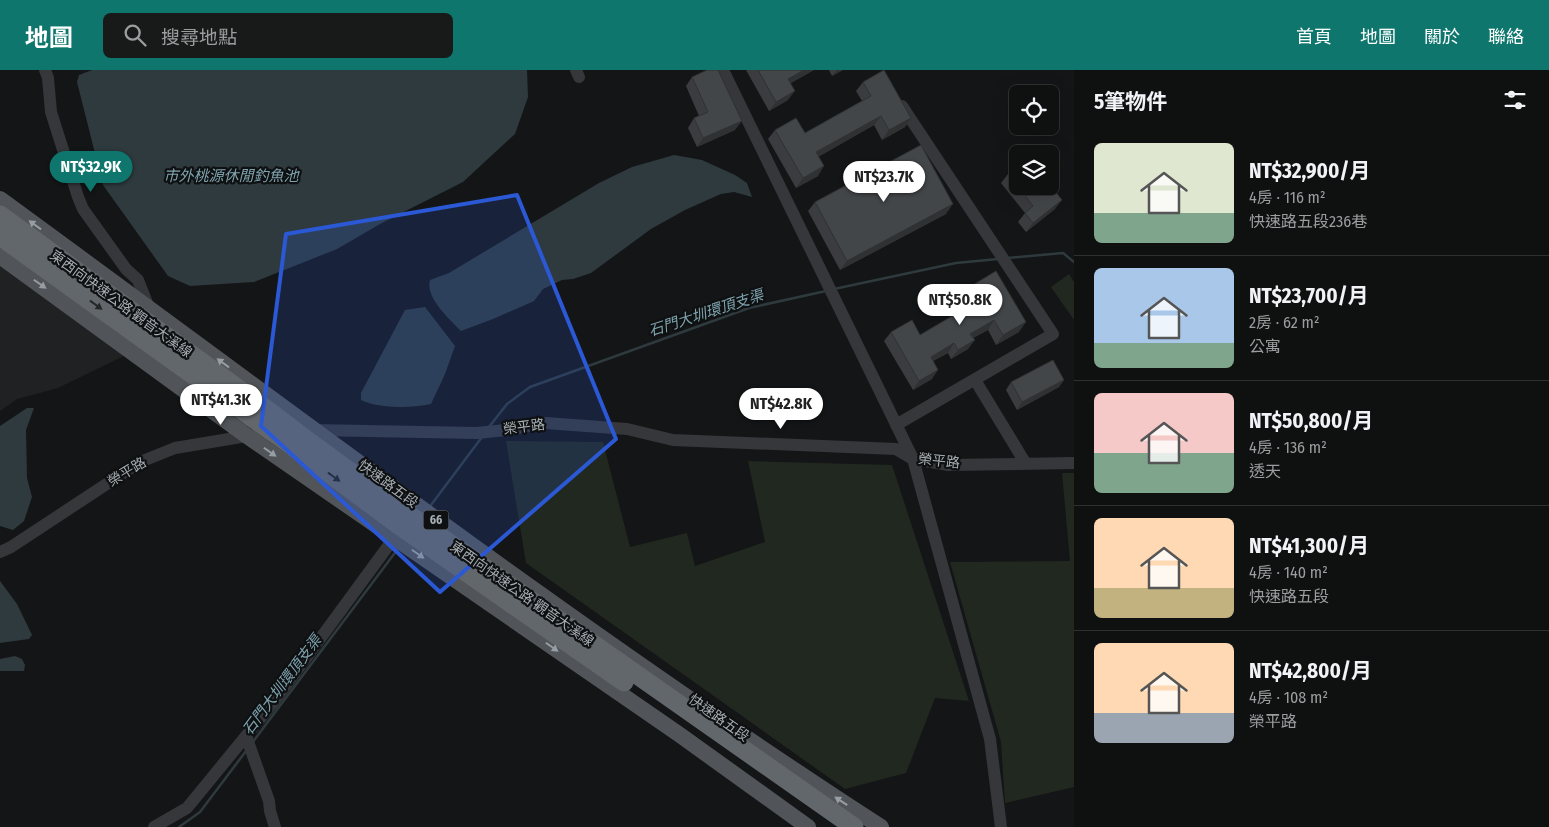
<!DOCTYPE html>
<html lang="zh-TW">
<head>
<meta charset="utf-8">
<style>
  :root { --surface:#0f1010; --page:#181919; --text:#f1f3f6; --muted:#9b9d9f; --line:#2f3030; --accent:#0f766e }
  body { margin:0; font-family:"Fira Sans Condensed","Noto Sans TC",sans-serif; background:var(--page); color:var(--text); height:100vh; display:flex; flex-direction:column; font-size:19px; white-space:nowrap }
  * { box-sizing:border-box; margin:0 }
  p { font-size:16px; color:var(--muted) }
  .icon { flex:none; width:28px; height:28px; fill:none; stroke:currentColor; stroke-width:2; stroke-linecap:round; stroke-linejoin:round }
  .map { position:relative; flex:1; overflow:hidden }
  .sheet { display:flex; flex-direction:column; background:var(--surface); width:475px }
  .sheet>* { flex:none }
  .buttons { position:absolute; left:1009px; top:15px; display:grid; gap:10px }
  .buttons a { display:grid; place-items:center; width:50px; height:50px; border-radius:8px; background:var(--surface); box-shadow:0 5px 20px #0002,0 0 0 1px var(--line); font-size:25px }
  .price { position:absolute; translate:-50% -42px; padding:0 11px; border-radius:18px; background:#fff; color:#222; font-size:16px; line-height:32px; filter:drop-shadow(0 1px 2px #0008) }
  .price::after { content:''; position:absolute; left:50%; top:30px; width:15px; height:11px; margin-left:-8px; background:inherit; clip-path:polygon(0 0,100% 0,50% 100%) }
  .price.selected { background:var(--accent); color:#fff }
  ul { padding:0; list-style:none }
  li { display:flex; align-items:center; gap:15px; height:125px; padding:0 20px }
  li+li { border-top:1px solid var(--line) }
  li span { display:grid; place-items:center; flex:none; width:140px; height:100px; border-radius:8px; color:#555 }
  li>.icon { margin-inline-start:auto }
  span .icon { width:60px; height:60px; fill:#fffc; stroke-width:1 }
  li b { font-size:21px }
  h2 { display:flex; justify-content:space-between; align-items:center; height:60px; padding:0 20px; font-size:21px }
  header { display:flex; align-items:center; gap:30px; box-sizing:border-box; height:70px; padding:0 25px; background:var(--accent); color:#fff }
  header strong { font-size:24px }
  nav { display:flex; gap:28px; margin-inline-start:auto; font-size:18px }
  .search { width:350px; height:45px; background:var(--page); display:flex; align-items:center; gap:12px; box-sizing:border-box; padding:0 18px; border-radius:8px; color:var(--muted); font-size:19px }
  main { display:flex; flex:1; min-height:0 }
  .map>svg:first-child { display:block }
  .built { fill:#202123 }
  .green { fill:#212820 }
  .water { fill:#2e3a3e }
  .lines { fill:none; stroke-linecap:round; stroke-linejoin:round }
  .stream { stroke:#2e3a3e; stroke-width:2.5 }
  .minor { stroke:#35373b; stroke-width:12 }
  .major { stroke:#515559; stroke-width:16 }
  .highway { stroke:#62676b; stroke-width:19 }
  .highway-bridge { stroke:#62676b; stroke-width:19 }
  .wall { fill:#3a3c3f }
  .shaded-wall { fill:#2f3133 }
  .building { fill:#434649; stroke:#2f3133 }
  .oneway { fill:#969da3 }
  .oneway2 { fill:#242628 }
  .marked { fill:#2b58d4; fill-opacity:0.2; stroke:#2b58d4; stroke-width:4; stroke-linejoin:round }
  .labels { text-anchor:middle; dominant-baseline:central; stroke-width:4.5; stroke-linejoin:round; paint-order:stroke }
  .shield { fill:#0f1011; stroke:#797f84; stroke-width:1 }
  .shield-label { font-size:12px; font-weight:bold; fill:#a7afb5 }
  .street-label { font-size:14px; fill:#a7afb5; stroke:#0f1011 }
  .water-label { font-size:15px; font-style:italic; fill:#7fa4af; stroke:#0f1011 }
</style>
</head>
<body>
<header>
<strong>地圖</strong>
<div class="search"><svg class="icon" aria-label="search" viewBox="0 0 24 24"><circle cx="10" cy="10" r="6"/><path d="M15 15l6 6"/></svg>搜尋地點</div>
<nav><a>首頁</a><a>地圖</a><a>關於</a><a>聯絡</a></nav>
</header>
<main>
<div class="map">
<svg width="1074" height="757" viewBox="0 0 1074 757">
  <rect width="100%" height="100%" fill="#141516"/>
  <!-- built -->
  <path class="built" d="M0 191 130 283 58 318 17 329 0 341Z"/>
  <!-- green -->
  <path class="green" d="M1069 204 1074 212V250L1051 217Z
    M506 371 603 372 630 477 687 463 695 496 765 472 748 391 892 395 969 631 935 628 906 703 845 719 526 493Z
    M1062 403H1074V717L1005 733 1001 672 950 492 1070 491Z"/>
  <!-- water -->
  <path class="water" d="M92 0H527L528 27 515 64 463 112 380 154 337 179 254 212 190 216 168 206 103 115 77 12 79 5Z
    M674 85 702 90 735 105 747 113 752 127 734 122 721 124 685 140 651 159 591 203 573 209 562 210 543 219 534 231 493 249 461 261C450 249 425 228 430 210L449 203 599 113 632 97Z
    M425 237 455 276 445 304 431 334C410 338 380 339 361 330V323L405 240Z
    M27 338H34L26 360 27 408 32 427 24 451 13 460 0 456V356Z
    M0 511 17 534 32 565 29 569 0 573Z
    M15 586 22 589 25 595 24 601H0V589Z"/>
  <g class="lines">
    <!-- stream -->
    <path class="stream" d="M1008 188 1063 183 1074 192
      M834 219 956 193 998 189
      M489 357 507 334 530 317 749 238 826 221
      M431 435 482 367
      M252 673 397 480
      M179 757 200 742 246 681"/>
    <!-- minor -->
    <path class="minor" d="M45 0 48 8 51 42 78 127 83 139 126 199 138 210 149 238
      M576 0 579 7
      M723 0 913 389 990 669 1001 757
      M975 310 1026 394
      M896 355 1053 264 902 36
      M312 360 477 363 506 360 546 353 627 359 673 370 896 379 913 389 949 395 1074 393
      M0 482 11 477 140 392 175 378 247 366 277 363
      M246 666 269 731 270 741 275 757
      M154 757 187 738 273 633 394 468"/>
    <!-- major -->
    <path class="major" d="M0 129C292 342 578 561 881 757
      M0 186 247 366 680 665 808 757"/>
    <!-- highway -->
    <path class="highway" d="M0 145 274 345
      M0 166 251 347
      M312 374 405 442 854 757
      M295 378 400 456 624 612"/>
    <!-- highway-bridge -->
    <path class="highway-bridge" d="M274 345 312 374
      M251 347 295 378"/>
  </g>
  <!-- wall -->
  <path class="wall" d="M746 0H814L791 13 788 30 769 41Z
    M829 0H843L832 6Z
    M692 7 735 60 697 77 688 58 694 48 699 46 686 16Z
    M863 12 911 48 905 57 882 70 874 55 818 87V106L796 118 768 69 775 60 805 63 862 31 856 21Z
    M1008 104 1055 139 1026 162 1018 152 1025 143 1001 113Z
    M815 132 946 144 840 200 808 141Z
    M973 215 1019 262 996 275 988 260 973 268 968 279 951 289 948 283 933 291 932 309 913 320 884 271 891 262 920 265 972 234 966 224Z
    M1064 310 1059 317 1017 340 1006 320 1011 312Z"/>
  <!-- shaded-wall -->
  <path class="shaded-wall" d="M804 0H814L782 18 788 9Z
    M837 0H843L832 6Z
    M795 21 788 30 769 41 776 32Z
    M881 46 874 55 809 92 816 82Z
    M911 48 905 57 882 70 889 60Z
    M742 51 735 60 697 77 703 68Z
    M824 96 818 106 796 118 803 108Z
    M1062 130 1055 139 1026 162 1033 153Z
    M953 134 946 144 840 200 847 191Z
    M994 250 988 260 964 273 970 264Z
    M1026 252 1019 262 996 275 1003 265Z
    M975 270 968 279 951 289 958 280Z
    M954 273 948 283 924 296 931 287Z
    M938 300 932 309 913 320 919 311Z
    M1064 310 1059 317 1017 340 1022 332Z"/>
  <!-- building -->
  <path class="building" d="M707 0H718L742 51 703 68 694 48 708 42 692 7Z
    M758 0H804L788 9 795 21 776 32Z
    M884 0 911 48 889 60 881 46 816 82 824 96 803 108 775 60 796 48 805 63 871 26 863 12Z
    M921 75 953 134 847 191 815 132Z
    M1018 96V116L1008 104Z
    M1050 115 1062 130 1033 153 1025 143 1033 136 1018 116H1050Z
    M996 201 1026 252 1003 265 994 250 970 264 975 270 958 280 954 273 931 287 938 300 919 311 891 262 912 250 920 265 981 229 973 215Z
    M1053 290 1064 310 1022 332 1011 312Z"/>
  <!-- one-way arrows -->
  <defs><path id="oneway-solid" d="M-6-.8H1V-3.2L6.5 0L1 3.2V.8H-6Z" transform="scale(1.25)"/></defs>
  <g class="oneway">
    <use href="#oneway-solid" transform="translate(35 155) rotate(-144)"/>
    <use href="#oneway-solid" transform="translate(40 214) rotate(35)"/>
    <use href="#oneway-solid" transform="translate(223 293) rotate(-144)"/>
    <use href="#oneway-solid" transform="translate(270 382) rotate(35)"/>
    <use href="#oneway-solid" transform="translate(418 484) rotate(35)"/>
    <use href="#oneway-solid" transform="translate(552 577) rotate(35)"/>
    <use href="#oneway-solid" transform="translate(841 731) rotate(-147)"/>
  </g>
  <g class="oneway2">
    <use href="#oneway-solid" transform="translate(96 235) rotate(36)"/>
    <use href="#oneway-solid" transform="translate(334 407) rotate(36)"/>
  </g>
  <!-- marked area -->
  <path class="marked" d="M517 125 616 369 440 522 261 356 286 164Z"/>
  <g class="labels">
    <!-- shield labels -->
    <rect class="shield" x="423.5" y="440.5" width="25" height="19" rx="4"/>
    <g class="shield-label">
      <text x="436" y="450">66</text>
    </g>
    <!-- street labels -->
    <g class="street-label">
      <text transform="translate(121 234) rotate(36)">東西向快速公路 觀音大溪線</text>
      <text transform="translate(524 357) rotate(-7)">榮平路</text>
      <text transform="translate(939 391) rotate(6)">榮平路</text>
      <text transform="translate(127 402) rotate(-31)">榮平路</text>
      <text transform="translate(388 414) rotate(36)">快速路五段</text>
      <text transform="translate(522 524) rotate(35)">東西向快速公路 觀音大溪線</text>
      <text transform="translate(719 648) rotate(35)">快速路五段</text>
    </g>
    <!-- water labels -->
    <g class="water-label">
      <text x="231" y="106">市外桃源休閒釣魚池</text>
      <text transform="translate(706 243) rotate(-18)">石門大圳環頂支渠</text>
      <text transform="translate(282 615) rotate(-53)">石門大圳環頂支渠</text>
    </g>
  </g>
</svg>
<div class="buttons">
<a><svg class="icon" aria-label="locate" viewBox="0 0 24 24"><circle cx="12" cy="12" r="6"/><path d="M12 2v4M12 18v4M2 12h4M18 12h4"/></svg></a>
<a><svg class="icon" aria-label="layers" viewBox="0 0 24 24"><path d="M12 4l9 5-9 5-9-5zM3 14l9 5 9-5"/></svg></a>
</div>
<b class="price selected" style="left:91px;top:123px">NT$32.9K</b>
<b class="price" style="left:884px;top:133px">NT$23.7K</b>
<b class="price" style="left:960px;top:256px">NT$50.8K</b>
<b class="price" style="left:221px;top:356px">NT$41.3K</b>
<b class="price" style="left:781px;top:360px">NT$42.8K</b>
</div>
<section class="sheet">
<h2>5筆物件<svg class="icon" aria-label="filters" viewBox="0 0 24 24"><path d="M4 7h16M4 17h16"/><circle cx="9" cy="7" r="2"/><circle cx="15" cy="17" r="2"/></svg></h2>
<ul>
<li><span style="background:linear-gradient(#dfe7d0 70%,#7fa58c 0)"><svg class="icon" aria-label="home" viewBox="0 0 24 24"><path d="M3 11l9-7 9 7M6 9v11h12V9"/></svg></span><div><b>NT$32,900/月</b><p>4房 · 116 m²</p><p>快速路五段236巷</p></div></li>
<li><span style="background:linear-gradient(#a9c7e8 75%,#7fa58c 0)"><svg class="icon" aria-label="home" viewBox="0 0 24 24"><path d="M3 11l9-7 9 7M6 9v11h12V9"/></svg></span><div><b>NT$23,700/月</b><p>2房 · 62 m²</p><p>公寓</p></div></li>
<li><span style="background:linear-gradient(#f6c9c9 60%,#7fa58c 0)"><svg class="icon" aria-label="home" viewBox="0 0 24 24"><path d="M3 11l9-7 9 7M6 9v11h12V9"/></svg></span><div><b>NT$50,800/月</b><p>4房 · 136 m²</p><p>透天</p></div></li>
<li><span style="background:linear-gradient(#ffd9b3 70%,#c2b280 0)"><svg class="icon" aria-label="home" viewBox="0 0 24 24"><path d="M3 11l9-7 9 7M6 9v11h12V9"/></svg></span><div><b>NT$41,300/月</b><p>4房 · 140 m²</p><p>快速路五段</p></div></li>
<li><span style="background:linear-gradient(#ffd9b3 70%,#9aa5b1 0)"><svg class="icon" aria-label="home" viewBox="0 0 24 24"><path d="M3 11l9-7 9 7M6 9v11h12V9"/></svg></span><div><b>NT$42,800/月</b><p>4房 · 108 m²</p><p>榮平路</p></div></li>
</ul>
</section>
</main>
</body>
</html>
